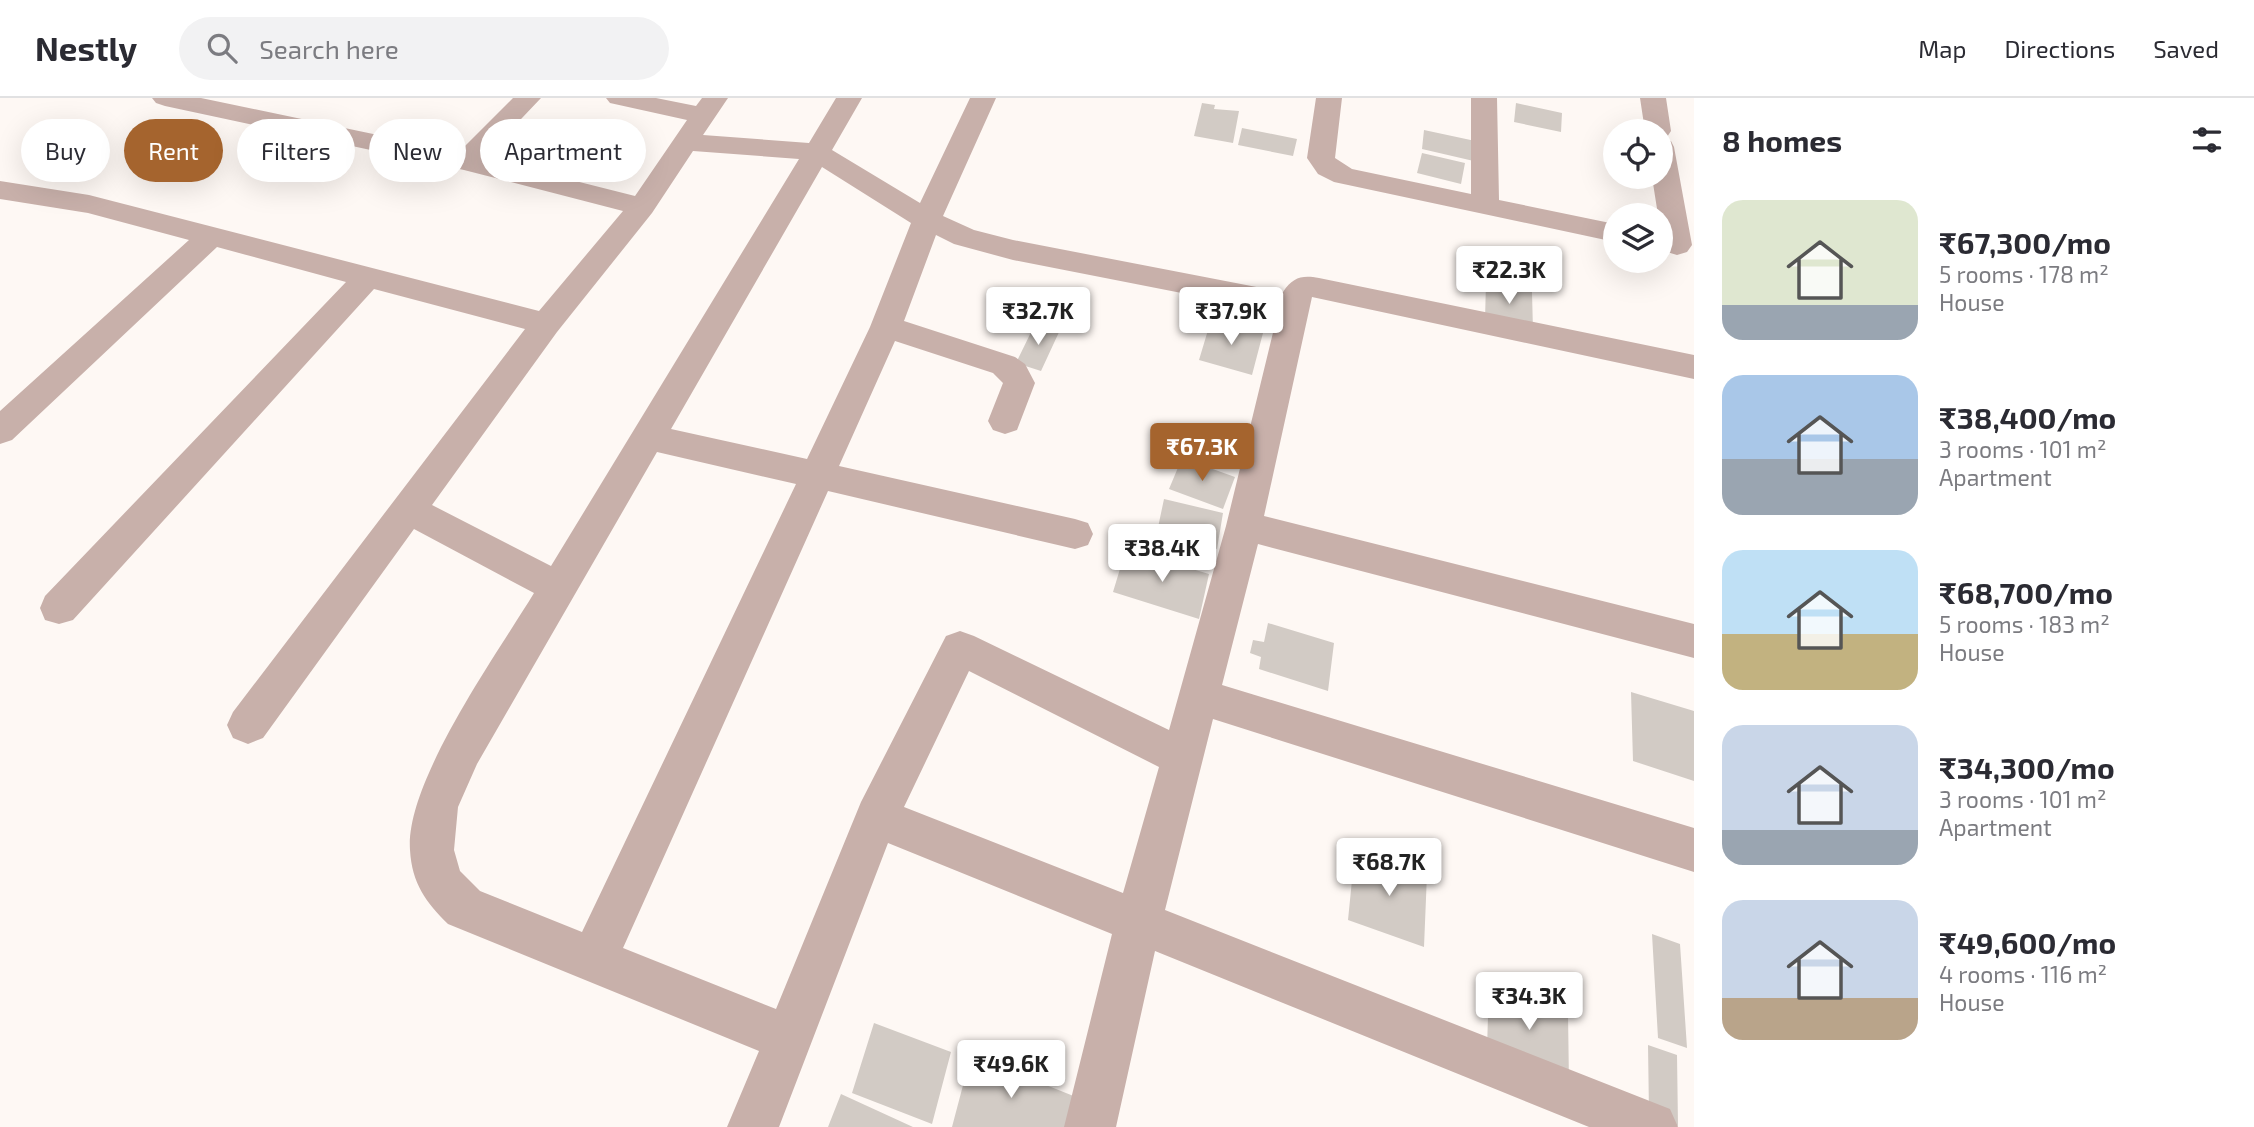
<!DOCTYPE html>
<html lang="en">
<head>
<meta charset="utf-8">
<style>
  :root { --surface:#fff; --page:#f2f2f3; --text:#2b2b33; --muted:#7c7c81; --line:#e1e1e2; --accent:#a5642e }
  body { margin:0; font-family:"Exo 2",sans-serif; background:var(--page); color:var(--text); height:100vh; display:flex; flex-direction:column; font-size:26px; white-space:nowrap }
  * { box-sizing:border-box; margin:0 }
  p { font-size:23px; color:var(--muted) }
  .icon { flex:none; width:38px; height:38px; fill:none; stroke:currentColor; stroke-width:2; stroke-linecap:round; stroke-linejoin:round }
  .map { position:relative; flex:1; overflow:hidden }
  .side { display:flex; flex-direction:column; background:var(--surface); width:560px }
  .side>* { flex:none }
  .hud { position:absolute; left:21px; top:21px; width:665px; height:63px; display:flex; gap:14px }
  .controls { position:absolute; left:1603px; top:21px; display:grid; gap:14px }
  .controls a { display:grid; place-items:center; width:70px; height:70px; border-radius:50%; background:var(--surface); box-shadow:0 7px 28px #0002; font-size:35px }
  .price { position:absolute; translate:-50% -60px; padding:0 16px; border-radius:7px; background:#fff; color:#222; font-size:23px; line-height:46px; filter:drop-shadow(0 2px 4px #0008) }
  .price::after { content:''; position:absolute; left:50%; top:42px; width:21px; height:16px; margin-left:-10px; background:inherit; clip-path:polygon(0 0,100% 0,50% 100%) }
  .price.on { background:var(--accent); color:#fff }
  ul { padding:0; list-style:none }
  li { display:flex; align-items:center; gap:21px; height:175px; padding:0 28px }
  li span { display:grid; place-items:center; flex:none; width:196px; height:140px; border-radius:21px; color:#555 }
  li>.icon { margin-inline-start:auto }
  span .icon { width:84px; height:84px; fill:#fffc; stroke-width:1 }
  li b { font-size:30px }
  h2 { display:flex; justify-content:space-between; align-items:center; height:84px; padding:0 28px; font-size:30px }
  .chip { padding:0 24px; border-radius:32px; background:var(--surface); box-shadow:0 7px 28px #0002; font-size:24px; line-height:63px }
  .chip.on { background:var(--accent); color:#fff }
  header { display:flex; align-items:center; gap:42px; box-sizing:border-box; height:98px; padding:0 35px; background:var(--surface); border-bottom:2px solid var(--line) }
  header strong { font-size:33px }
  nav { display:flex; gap:38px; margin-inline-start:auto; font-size:24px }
  .search { width:490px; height:63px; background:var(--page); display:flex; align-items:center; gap:18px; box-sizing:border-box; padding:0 24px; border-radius:38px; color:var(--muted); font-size:26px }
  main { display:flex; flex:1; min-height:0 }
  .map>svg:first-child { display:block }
  .building { fill:#d2cbc5 }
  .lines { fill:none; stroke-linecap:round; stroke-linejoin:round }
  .street { fill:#c8b0aa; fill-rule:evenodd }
</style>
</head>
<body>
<header>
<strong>Nestly</strong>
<div class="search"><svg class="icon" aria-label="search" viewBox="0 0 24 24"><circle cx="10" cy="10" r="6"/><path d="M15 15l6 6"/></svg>Search here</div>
<nav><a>Map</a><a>Directions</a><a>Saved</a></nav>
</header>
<main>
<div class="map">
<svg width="1694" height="1029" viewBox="0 0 1694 1029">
  <rect width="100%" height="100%" fill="#fef8f4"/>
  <!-- building -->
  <path class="building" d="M1202 5 1215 7 1214 11 1239 13 1233 45 1194 38Z
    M1516 5 1562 15 1561 34 1514 24Z
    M1242 30 1297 41 1293 58 1238 47Z
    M1424 32 1480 44 1478 64 1422 51Z
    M1422 55 1465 65 1461 86 1417 75Z
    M1486 184 1532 194 1533 233 1485 222Z
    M1211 222 1263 235 1252 277 1199 262Z
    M1036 224 1060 232 1041 273 1016 265Z
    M1182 360 1235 379 1223 411 1169 391Z
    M1164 401 1223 415 1217 451 1203 447 1200 465 1153 453Z
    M1126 451 1209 476 1199 521 1113 494Z
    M1268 525 1334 545 1328 593 1259 571 1261 559 1250 555 1253 542 1264 544Z
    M1631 594 1694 613V683L1633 663Z
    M1355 752 1427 776 1424 849 1348 822Z
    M1652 836 1680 846 1687 950 1658 940Z
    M1489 885 1568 915 1569 985 1487 951Z
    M874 925 951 954 932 1026 852 995Z
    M1648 947 1677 957 1678 1028 1649 1016Z
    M971 957 1081 1001 1075 1029H952Z
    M841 996 913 1029H828Z"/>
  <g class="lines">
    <!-- street -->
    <path class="street" d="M152 0H201L459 54 513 0H541L484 60 635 98 687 22 610 5 606 0H656L696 8 702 0H728L703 37 809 45 836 0H862L832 52 920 105 970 0H996L943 118 974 132 1013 142 1283 194C1293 179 1302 177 1319 180L1694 257V281L1312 199 1264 418 1694 526V560L1258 446 1222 587 1694 730V774L1213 621 1165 812 1670 1011 1678 1029H1589L1155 853 1116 1029H1064L1112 836 888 745 779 1029H727L759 953 448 826C426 804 412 786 410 752 405 684 497 556 534 495L414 431 263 640 248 646 233 640 227 627 233 614 525 231 374 191 73 522 59 526 45 522 40 510 45 498 346 184 217 149 12 342 0 346V313L189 142 88 115 0 101V83L89 97 539 213 623 113 464 72 165 8 156 5ZM693 53 799 61 551 468 432 407 557 234 652 115ZM822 69 911 125 870 229 807 361 671 331ZM936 137 954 146 1013 162 1278 214 1226 428 1169 632 974 538 960 533 946 538 861 704 776 911 623 850 828 393 1075 451 1088 447 1093 436 1088 425 1075 421 839 368 895 243 993 275 1003 285 988 323 993 332 1005 336 1017 332 1035 285 1025 266 1015 259 904 223ZM657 354 796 386 582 834 480 793 460 773 454 752 458 709 477 666ZM969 573 1159 669 1123 795 904 709Z
      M1316 0H1342L1335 60 1352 71 1471 96V0H1497L1499 102 1615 126V144L1334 84 1318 76 1307 60Z
      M1640 0H1666L1671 33 1667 39 1661 40V33H1645Z
      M1661 41 1671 43 1674 49 1692 147 1687 154 1677 157 1667 154 1662 147 1661 117H1658L1652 79H1661Z"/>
  </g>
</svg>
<div class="controls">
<a><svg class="icon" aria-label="locate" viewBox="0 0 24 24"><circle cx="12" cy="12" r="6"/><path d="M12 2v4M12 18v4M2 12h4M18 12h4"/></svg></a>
<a><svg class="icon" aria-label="layers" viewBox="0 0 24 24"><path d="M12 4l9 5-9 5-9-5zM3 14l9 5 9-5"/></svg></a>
</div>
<b class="price" style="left:1509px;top:208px">₹22.3K</b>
<b class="price" style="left:1038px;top:249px">₹32.7K</b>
<b class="price" style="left:1231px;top:249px">₹37.9K</b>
<b class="price on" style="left:1202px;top:385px">₹67.3K</b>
<b class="price" style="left:1162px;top:486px">₹38.4K</b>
<b class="price" style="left:1389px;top:800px">₹68.7K</b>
<b class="price" style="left:1529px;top:934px">₹34.3K</b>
<b class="price" style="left:1011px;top:1002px">₹49.6K</b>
<div class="hud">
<a class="chip">Buy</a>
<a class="chip on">Rent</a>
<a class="chip">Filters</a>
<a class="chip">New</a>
<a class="chip">Apartment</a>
</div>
</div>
<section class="side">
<h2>8 homes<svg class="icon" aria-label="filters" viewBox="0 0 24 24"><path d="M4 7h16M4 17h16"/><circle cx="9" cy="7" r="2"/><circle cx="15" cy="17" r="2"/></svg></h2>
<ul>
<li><span style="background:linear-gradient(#dfe7d0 75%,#9aa5b1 0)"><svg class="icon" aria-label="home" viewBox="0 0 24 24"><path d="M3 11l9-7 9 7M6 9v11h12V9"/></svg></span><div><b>₹67,300/mo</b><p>5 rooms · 178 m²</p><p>House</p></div></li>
<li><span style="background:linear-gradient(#a9c7e8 60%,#9aa5b1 0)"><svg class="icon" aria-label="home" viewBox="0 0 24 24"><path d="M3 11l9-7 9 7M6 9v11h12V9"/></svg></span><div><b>₹38,400/mo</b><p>3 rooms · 101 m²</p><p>Apartment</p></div></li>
<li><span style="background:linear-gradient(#bfe0f5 60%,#c2b280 0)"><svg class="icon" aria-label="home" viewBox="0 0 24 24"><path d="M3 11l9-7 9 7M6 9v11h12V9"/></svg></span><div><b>₹68,700/mo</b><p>5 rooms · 183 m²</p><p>House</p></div></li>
<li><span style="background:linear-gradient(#c9d6e8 75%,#9aa5b1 0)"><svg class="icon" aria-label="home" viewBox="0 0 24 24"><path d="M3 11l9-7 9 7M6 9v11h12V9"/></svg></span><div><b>₹34,300/mo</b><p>3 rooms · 101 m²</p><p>Apartment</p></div></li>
<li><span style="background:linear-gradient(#c9d6e8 70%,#b9a48a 0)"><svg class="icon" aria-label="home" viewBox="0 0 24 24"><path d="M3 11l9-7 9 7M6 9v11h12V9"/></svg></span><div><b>₹49,600/mo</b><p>4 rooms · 116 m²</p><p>House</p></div></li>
</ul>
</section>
</main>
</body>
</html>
